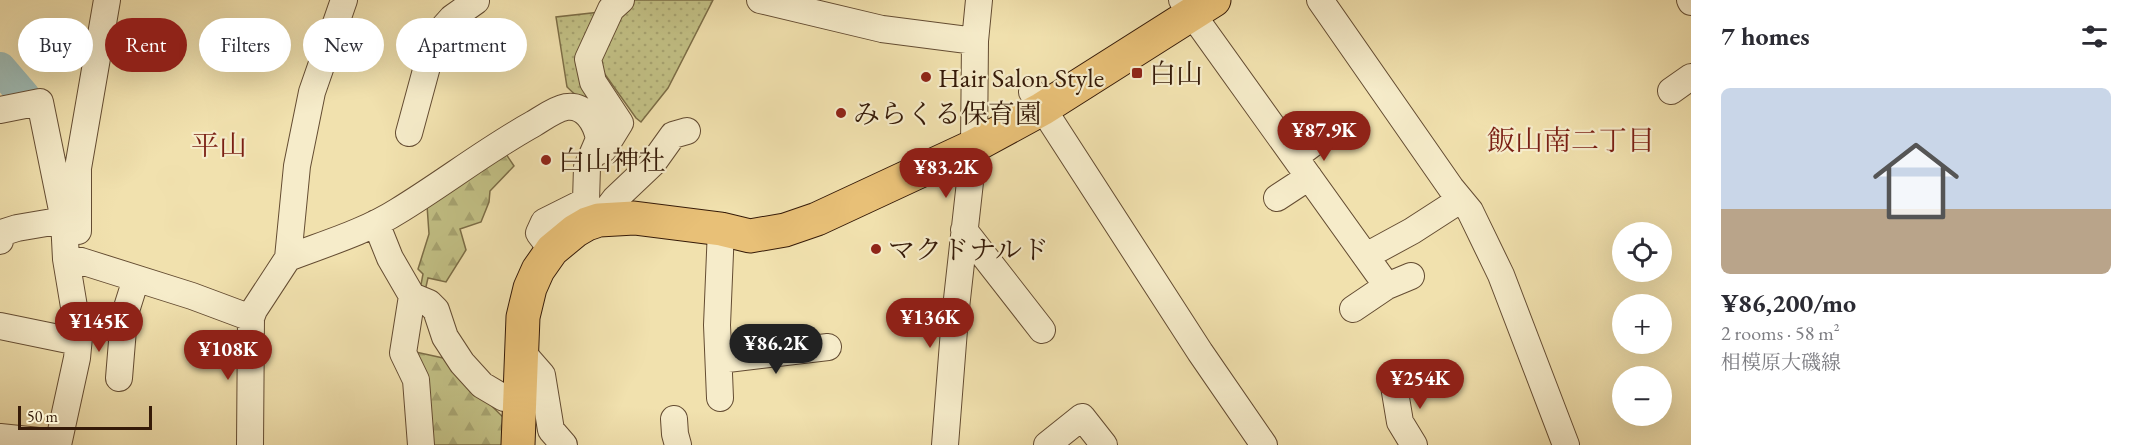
<!DOCTYPE html>
<html lang="en">
<head>
<meta charset="utf-8">
<style>
  :root { --surface:#fff; --page:#f7f7f7; --text:#2b2b33; --muted:#7c7c81; --line:#e1e1e2; --accent:#8f2418 }
  body { margin:0; font-family:"EB Garamond","Noto Serif JP",serif; background:var(--page); color:var(--text); height:100vh; display:flex; flex-direction:column; font-size:22px; white-space:nowrap }
  * { box-sizing:border-box; margin:0 }
  p { font-size:20px; color:var(--muted) }
  .icon { flex:none; width:33px; height:33px; fill:none; stroke:currentColor; stroke-width:2; stroke-linecap:round; stroke-linejoin:round }
  .map { position:relative; flex:1; overflow:hidden }
  .side { display:flex; flex-direction:column; background:var(--surface); width:450px }
  .side>* { flex:none }
  .guide { position:absolute; left:18px; top:18px; width:570px; height:54px; display:flex; gap:12px }
  .buttons { position:absolute; left:1612px; top:222px; display:grid; gap:12px }
  .buttons a { display:grid; place-items:center; width:60px; height:60px; border-radius:50%; background:var(--surface); box-shadow:0 6px 24px #0002; font-size:30px }
  .scale { position:absolute; left:18px; bottom:15px; width:134px; box-sizing:border-box; padding-left:6px; border:3px solid #351a08; border-top:0; font-size:16px; line-height:21px; white-space:nowrap; color:#351a08; -webkit-text-stroke:4px #f6ecca; paint-order:stroke }
  .price { position:absolute; translate:-50% -51px; padding:0 14px; border-radius:21px; background:var(--accent); color:#fff; font-size:20px; line-height:39px; filter:drop-shadow(0 2px 3px #0008) }
  .price::after { content:''; position:absolute; left:50%; top:36px; width:18px; height:14px; margin-left:-9px; background:inherit; clip-path:polygon(0 0,100% 0,50% 100%) }
  .price.active { background:#222; color:#fff }
  ul { padding:0; list-style:none }
  li { display:grid; align-content:center; gap:12px; height:318px; padding:0 30px }
  li+li { border-top:2px solid var(--line) }
  li span { display:grid; place-items:center; height:186px; border-radius:9px; color:#555 }
  li>.icon { margin-inline-start:auto }
  span .icon { width:108px; height:108px; fill:#fffc; stroke-width:1 }
  li b { font-size:26px }
  h2 { display:flex; justify-content:space-between; align-items:center; height:72px; padding:0 30px; font-size:26px }
  .tag { padding:0 21px; border-radius:27px; background:var(--surface); box-shadow:0 6px 24px #0002; font-size:21px; line-height:54px }
  .tag.active { background:var(--accent); color:#fff }
  main { display:flex; flex:1; min-height:0 }
  .map>svg:first-child { display:block }
  .grass { fill:url(#grass-dots); stroke:#7c6d46; stroke-width:1.5 }
  .forest { fill:url(#forest-firs); stroke:#7c6d46; stroke-width:1.5 }
  .lines { fill:none; stroke-linecap:round; stroke-linejoin:round }
  .river { stroke:#9ebbb5; stroke-width:32 }
  .minor-casing { stroke:#644c32; stroke-width:28 }
  .major-casing { stroke:#351a08; stroke-width:35 }
  .minor { stroke:#f6ecca; stroke-width:26 }
  .major { stroke:#e8c077; stroke-width:33 }
  .poi-dot { fill:#8f2418; stroke:#f6ecca; stroke-width:2 }
  .labels { text-anchor:middle; dominant-baseline:central; stroke-width:4.5; stroke-linejoin:round; paint-order:stroke }
  .poi-label { font-size:27px; fill:#351a08; stroke:#f6ecca; text-anchor:start }
  .neighbourhood-label { font-size:28px; fill:#7a1f14; stroke:#f6ecca }
</style>
</head>
<body>
<main>
<div class="map">
<svg width="1691" height="445" viewBox="0 0 1691 445">
  <defs>
    <pattern id="grass-dots" width="8" height="8" patternUnits="userSpaceOnUse" patternTransform="scale(1.5)"><rect width="8" height="8" fill="#c2c085"/><path d="M2 2h.1M6 6h.1" fill="none" stroke="#a7a471" stroke-width="1.8" stroke-linecap="round"/></pattern>
    <pattern id="forest-firs" width="22" height="20" patternUnits="userSpaceOnUse" patternTransform="scale(1.5)"><rect width="22" height="20" fill="#c2c085"/><path d="M5 1l3.5 6h-7zM16 11l3.5 6h-7z" fill="#a7a471"/></pattern>
  </defs>
  <rect width="100%" height="100%" fill="#f1e1ae"/>
  <filter id="stains"><feTurbulence type="fractalNoise" baseFrequency=".00333" numOctaves="4"/><feColorMatrix values="0 0 0 0 .2 0 0 0 0 .09 0 0 0 0 .02 0 0 0 .5 -.17"/></filter>
  <radialGradient id="worn" r=".72"><stop offset=".6" stop-color="#630" stop-opacity="0"/><stop offset="1" stop-color="#630" stop-opacity=".3"/></radialGradient>
  <!-- grass -->
  <path class="grass" d="M630 0H713L668 88 641 122 636 118 604 73 600 58 620 9Z
    M601 12 579 55 605 123 567 87 556 17Z"/>
  <!-- forest -->
  <path class="forest" d="M504 151 514 166 490 191 489 202 481 222 460 229 466 250 446 282 428 278 411 351 443 358 508 422 507 445H432L408 354 423 274 418 269 429 234 427 205Z"/>
  <g class="lines">
    <!-- river -->
    <path class="river" d="M0 68 24 96"/>
    <defs>
      <path id="minor" d="M760 0 882 29 975 41
        M1182 0 1387 286 1353 309
        M1320 0 1451 188 1470 211 1501 275 1566 445
        M1690 0 1691 2
        M1671 91 1691 77
        M1032 92 1200 352 1264 445
        M0 110 40 102 64 220 66 259 79 337 77 358 58 445
        M409 133 435 37 452 18 476 1
        M593 154 604 149 620 123 593 82 588 59 611 9 621 0
        M1295 157 1328 132
        M1277 198 1309 177
        M599 220 615 199 653 163 673 135 687 131
        M376 223 390 258 412 296
        M964 230 1042 330
        M78 231V168L107 0
        M0 241 1 233 17 228 64 220
        M1366 256 1412 231 1460 200
        M288 258C324 244 365 232 398 211 444 183 486 150 533 124 543 118 555 109 566 107 585 104 596 123 599 139L587 167 586 201 544 222 539 233 552 250
        M66 259 81 261 192 296 251 318 254 310 288 258 297 166 312 92 344 0
        M1387 286 1411 276
        M0 326 78 342
        M521 351 542 375 551 430 564 445
        M719 360 828 347
        M119 378 124 317 136 279
        M1394 386 1400 422 1414 445
        M720 398 717 325 721 229
        M674 419 675 434 678 445
        M0 437 58 443
        M250 445 251 318
        M421 445 416 380 403 353 412 296 429 303 436 310 445 337 462 363 482 385 504 398 519 395
        M945 445 955 317 974 146 975 41 979 0
        M1047 445 1082 417 1104 445"/>
      <path id="major" d="M518 445 523 317 530 288 538 270 552 250 575 231 587 224 599 220 634 218 721 229 750 236 785 230 817 219 974 146 1042 109 1214 0"/>
    </defs>
    <!-- minor casing -->
    <use href="#minor" class="minor-casing"/>
    <!-- major casing -->
    <use href="#major" class="major-casing"/>
    <!-- minor -->
    <use href="#minor" class="minor"/>
    <!-- major -->
    <use href="#major" class="major"/>
  </g>
  <!-- markers -->
  <g class="poi-dot">
    <rect x="1131" y="67" width="12" height="12" rx="3"/>
    <circle cx="926" cy="77" r="6"/>
    <circle cx="841" cy="113" r="6"/>
    <circle cx="546" cy="160" r="6"/>
    <circle cx="876" cy="249" r="6"/>
  </g>
  <g class="labels">
    <!-- poi labels -->
    <g class="poi-label">
      <text x="1149" y="73">白山</text>
      <text x="938" y="77">Hair Salon Style</text>
      <text x="853" y="113">みらくる保育園</text>
      <text x="558" y="160">白山神社</text>
      <text x="888" y="249">マクドナルド</text>
    </g>
    <!-- neighbourhood labels -->
    <g class="neighbourhood-label">
      <text x="1571" y="140">飯山南二丁目</text>
      <text x="219" y="145">平山</text>
    </g>
  </g>
  <rect width="100%" height="100%" filter="url(#stains)"/>
  <rect width="100%" height="100%" fill="url(#worn)"/>
</svg>
<div class="buttons">
<a><svg class="icon" aria-label="locate" viewBox="0 0 24 24"><circle cx="12" cy="12" r="6"/><path d="M12 2v4M12 18v4M2 12h4M18 12h4"/></svg></a>
<a>+</a>
<a>−</a>
</div>
<div class="scale">50 m</div>
<b class="price" style="left:1324px;top:162px">¥87.9K</b>
<b class="price" style="left:946px;top:199px">¥83.2K</b>
<b class="price" style="left:930px;top:349px">¥136K</b>
<b class="price" style="left:99px;top:353px">¥145K</b>
<b class="price active" style="left:776px;top:375px">¥86.2K</b>
<b class="price" style="left:228px;top:381px">¥108K</b>
<b class="price" style="left:1420px;top:410px">¥254K</b>
<div class="guide">
<a class="tag">Buy</a>
<a class="tag active">Rent</a>
<a class="tag">Filters</a>
<a class="tag">New</a>
<a class="tag">Apartment</a>
</div>
</div>
<section class="side">
<h2>7 homes<svg class="icon" aria-label="filters" viewBox="0 0 24 24"><path d="M4 7h16M4 17h16"/><circle cx="9" cy="7" r="2"/><circle cx="15" cy="17" r="2"/></svg></h2>
<ul>
<li><span style="background:linear-gradient(#c9d6e8 65%,#b9a48a 0)"><svg class="icon" aria-label="home" viewBox="0 0 24 24"><path d="M3 11l9-7 9 7M6 9v11h12V9"/></svg></span><div><b>¥86,200/mo</b><p>2 rooms · 58 m²</p><p>相模原大磯線</p></div></li>
</ul>
</section>
</main>
</body>
</html>
